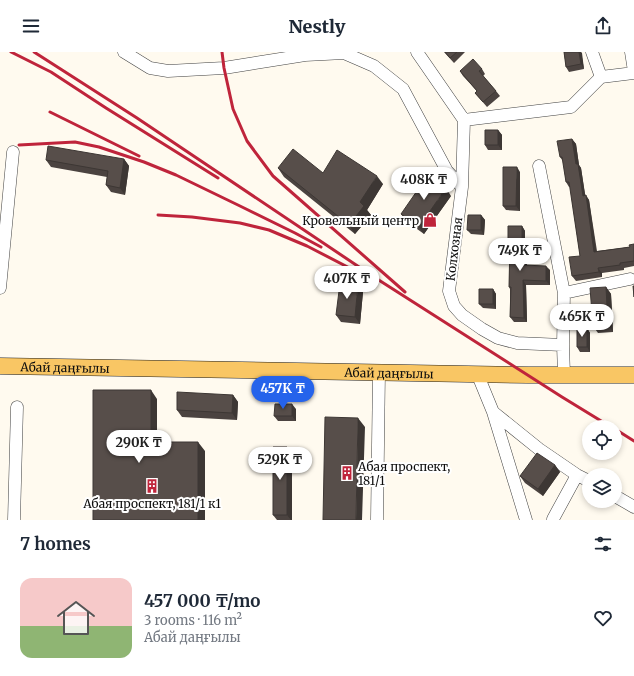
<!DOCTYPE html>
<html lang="en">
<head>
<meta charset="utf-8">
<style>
  :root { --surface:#fff; --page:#f6f6f7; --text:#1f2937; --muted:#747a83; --line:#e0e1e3; --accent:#2563eb }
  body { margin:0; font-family:Merriweather,serif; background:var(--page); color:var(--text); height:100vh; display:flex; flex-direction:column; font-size:15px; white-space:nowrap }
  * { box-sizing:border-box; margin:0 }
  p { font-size:13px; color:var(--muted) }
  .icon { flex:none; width:22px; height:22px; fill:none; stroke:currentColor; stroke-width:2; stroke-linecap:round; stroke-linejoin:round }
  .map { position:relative; height:468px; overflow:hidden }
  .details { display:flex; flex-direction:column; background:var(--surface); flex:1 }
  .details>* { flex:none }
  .buttons { position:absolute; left:582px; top:368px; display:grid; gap:8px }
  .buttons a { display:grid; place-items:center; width:40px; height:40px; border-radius:50%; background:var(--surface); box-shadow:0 2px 6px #0003; font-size:20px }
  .price { position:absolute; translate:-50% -34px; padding:0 9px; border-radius:14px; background:#fff; color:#222; font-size:13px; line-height:26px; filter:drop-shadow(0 1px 2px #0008) }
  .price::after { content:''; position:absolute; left:50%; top:24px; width:12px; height:9px; margin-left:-6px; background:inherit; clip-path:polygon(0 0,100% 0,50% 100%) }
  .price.active { background:var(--accent); color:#fff }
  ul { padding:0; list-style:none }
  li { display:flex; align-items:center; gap:12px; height:100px; padding:0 20px }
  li+li { border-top:1px solid var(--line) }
  li span { display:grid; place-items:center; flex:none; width:112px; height:80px; border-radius:12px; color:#555 }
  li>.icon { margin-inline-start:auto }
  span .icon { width:48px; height:48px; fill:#fffc; stroke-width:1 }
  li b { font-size:17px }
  h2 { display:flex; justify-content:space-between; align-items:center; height:48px; padding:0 20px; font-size:17px }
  header { display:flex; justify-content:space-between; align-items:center; height:52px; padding:0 20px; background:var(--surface); font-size:18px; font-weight:800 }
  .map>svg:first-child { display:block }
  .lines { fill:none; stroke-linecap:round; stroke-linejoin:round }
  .minor-casing { stroke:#414141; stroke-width:13 }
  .major-casing { stroke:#1f1f1f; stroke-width:17 }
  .minor { stroke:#fff; stroke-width:12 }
  .major { stroke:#f9c664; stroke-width:16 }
  .rail { stroke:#bf243b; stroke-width:3 }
  .wall { fill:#4b4340 }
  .shaded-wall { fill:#3d3734 }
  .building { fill:#574e4a; stroke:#3d3734 }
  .labels { text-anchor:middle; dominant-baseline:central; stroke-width:4; stroke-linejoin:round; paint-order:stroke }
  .poi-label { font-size:12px; fill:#0e0e0e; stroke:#fff; text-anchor:end }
  .street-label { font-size:12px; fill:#0e0e0e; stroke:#fff }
</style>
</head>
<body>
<header><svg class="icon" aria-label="menu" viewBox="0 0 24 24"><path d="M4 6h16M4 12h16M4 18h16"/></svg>Nestly<svg class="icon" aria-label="share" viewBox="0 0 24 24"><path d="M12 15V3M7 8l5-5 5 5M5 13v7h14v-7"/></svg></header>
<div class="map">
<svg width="634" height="468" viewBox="0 0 634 468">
  <rect width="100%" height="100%" fill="#fffaef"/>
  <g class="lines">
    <defs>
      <path id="minor" d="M124 0 150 16 168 19 224 16 305 3
        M305 0V3L344 1 374 14 403 37 447 119 462 135
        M417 0 464 68 462 135 449 239 454 254 462 263 482 277 498 286 517 291 563 293
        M592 0 601 25
        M631 0 634 19
        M464 68 571 55 601 25 634 21
        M539 114 564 241 563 293 564 323
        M0 236 13 100
        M564 241 630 227
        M477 321 493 360 539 397 577 423 589 429
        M493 360 526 468
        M615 444 634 455
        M553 467 577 423
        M14 468 17 355
        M377 468 379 320"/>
      <g id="major">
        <path id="s1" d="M0 314 528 323H634"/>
      </g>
    </defs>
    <!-- minor casing -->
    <use href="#minor" class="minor-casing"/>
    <!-- major casing -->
    <use href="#major" class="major-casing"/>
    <!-- minor -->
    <use href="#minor" class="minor"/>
    <!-- major -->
    <use href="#major" class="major"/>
    <!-- rail -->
    <path class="rail" d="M11 0 51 20 106 56 218 126
      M34 0 137 66 374 225 562 345 611 375
      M222 0 224 16 233 57 247 89 273 124 405 240
      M50 60 139 104
      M19 93 75 90 99 95 144 110 176 123 240 154 295 181 321 195
      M158 163 192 165 240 171 269 178 307 194 365 224
      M615 377 634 389"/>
  </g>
  <!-- wall -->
  <path class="wall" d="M444 0H465L454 11Z
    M564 0H581L584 17 569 20 566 15Z
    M482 17 485 22 483 24 496 39 500 44 487 55 475 41 477 39 463 24 460 19Z
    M498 78 502 83V98H488L485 93Z
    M572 87 576 92 579 113 581 116 585 143 589 148 597 199 630 195 634 192V214L624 216V218L602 221V225L576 229 572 224 580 204 570 135H569L566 130 563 109 560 105Z
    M124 107 129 114 125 143 111 140 106 133 107 125 51 115 46 108Z
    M278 116 383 132 367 158 371 163 355 182 284 125Z
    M520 120V159L506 158 503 154Z
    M451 144 424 182 406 169 401 162Z
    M481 163 485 168 484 183 471 182 467 178Z
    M522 174 525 179V197L527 199V213L550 218V233H526L527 270H514L510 265V237L509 235 510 191 508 188Z
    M606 235 611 242 613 280 598 281 593 274Z
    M493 237 496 242V257L483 256 479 252Z
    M363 240 360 272 341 270 336 263Z
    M587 276 590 281V300H580L577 295Z
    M233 343 238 350 237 368 182 365 177 358Z
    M296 357V369H278L274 364Z
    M287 395 292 402V468H277L273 463Z
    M555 413 560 420 543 444 525 431 520 424Z"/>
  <!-- shaded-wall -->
  <path class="shaded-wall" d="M579 0H581L582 1 584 17 581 12Z
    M498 78 502 83V98L498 93Z
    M572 87 576 92 579 113 581 116 586 148 583 144 576 112Z
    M124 107 129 114 125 143 120 136Z
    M517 115 520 120V159L516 154Z
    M377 124 383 132 367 158 371 163 355 182 349 173 360 150Z
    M446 136 451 144 424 182 419 175Z
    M586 143 589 148 597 205 594 200Z
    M481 163 485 168 484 183 481 178Z
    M522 174 525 179V197L527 199V218L523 213 522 195Z
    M546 214 550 218V233L546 229Z
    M598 216 602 221V225L599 220Z
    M523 228 526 233 527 270 524 266Z
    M358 233 363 240 360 272 355 265Z
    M606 235 611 242 613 280 608 273Z
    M493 237 496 242V257L493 252Z
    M587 276 590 281V300L587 295Z
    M151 338 157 347V399L151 390Z
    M233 343 238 350 237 368 232 361Z
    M292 352 296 357V369L292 364Z
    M358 366 365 375 362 468H356Z
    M198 390 205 399V468H198Z
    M287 395 292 402V468H291L287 463Z
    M555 413 560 420 543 444 538 437Z"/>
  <!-- building -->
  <path class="building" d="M445 0H457L450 6Z
    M564 0H579L581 12 566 15Z
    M473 7 482 17 479 19 496 39 483 50 475 41 477 39 460 19Z
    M485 78H498V93H485Z
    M572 87 576 112H578L583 144 586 143 594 200 630 195 629 193 634 192V209L620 211V213L598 216 599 220 572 224 569 205 580 204 569 130H566L562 105H560L557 89Z
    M48 94 124 107 120 136 106 133 108 119 46 108Z
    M293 97 323 121 337 98 377 124 360 150 364 154 349 173 278 116Z
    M503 115H517L516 154H503Z
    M428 123 446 136 419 175 401 162Z
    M468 163H481V178H467Z
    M508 174H522V195H524L523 213 546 214V229L523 228 524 266 510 265 511 235H509L510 188H508Z
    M340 231 358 233 355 265 336 263Z
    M633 234H634V245Z
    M606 235 608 273 593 274 590 236Z
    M479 237H493V252H479Z
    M577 276H587V295H577Z
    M93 338H151V390H198V468H93Z
    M177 340 233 343 232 361 177 358Z
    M275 352H292V364H274Z
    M325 365 358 366 356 468H323Z
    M273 395H287V463H273Z
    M537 401 555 413 538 437 520 424Z"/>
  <!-- icons -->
  <defs>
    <symbol id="shop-bare" viewBox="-9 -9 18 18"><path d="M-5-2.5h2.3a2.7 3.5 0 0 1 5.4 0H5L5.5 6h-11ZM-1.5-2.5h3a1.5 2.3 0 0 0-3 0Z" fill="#bf243b" stroke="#fff" stroke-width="2.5" paint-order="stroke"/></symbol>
    <symbol id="building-bare" viewBox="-9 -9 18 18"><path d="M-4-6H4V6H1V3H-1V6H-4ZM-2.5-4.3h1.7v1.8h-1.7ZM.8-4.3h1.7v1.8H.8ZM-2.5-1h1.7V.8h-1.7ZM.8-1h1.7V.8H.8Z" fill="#bf243b" stroke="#fff" stroke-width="2.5" paint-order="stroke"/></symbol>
  </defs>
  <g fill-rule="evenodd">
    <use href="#shop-bare" x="420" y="158" width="20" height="20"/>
    <use href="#building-bare" x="337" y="411" width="20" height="20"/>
    <use href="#building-bare" x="142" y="424" width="20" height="20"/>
  </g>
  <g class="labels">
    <!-- poi labels -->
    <g class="poi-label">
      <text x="419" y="168">Кровельный центр</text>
      <text x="358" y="414" text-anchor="start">Абая проспект,<tspan x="358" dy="14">181/1</tspan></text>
      <text x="152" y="451" text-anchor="middle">Абая проспект, 181/1 к1</text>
    </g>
    <!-- street labels -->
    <g class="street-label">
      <text transform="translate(454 197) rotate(-83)">Колхозная</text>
      <text stroke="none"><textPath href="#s1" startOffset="65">Абай даңғылы</textPath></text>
      <text stroke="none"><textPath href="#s1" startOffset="389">Абай даңғылы</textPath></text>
    </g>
  </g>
</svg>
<div class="buttons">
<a><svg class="icon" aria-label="locate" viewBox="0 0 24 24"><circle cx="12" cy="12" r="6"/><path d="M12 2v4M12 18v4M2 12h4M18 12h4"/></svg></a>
<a><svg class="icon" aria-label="layers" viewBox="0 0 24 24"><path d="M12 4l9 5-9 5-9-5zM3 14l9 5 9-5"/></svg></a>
</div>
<b class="price" style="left:424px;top:149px">408K ₸</b>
<b class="price" style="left:520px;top:220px">749K ₸</b>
<b class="price" style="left:347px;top:248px">407K ₸</b>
<b class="price" style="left:582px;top:286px">465K ₸</b>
<b class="price active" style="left:283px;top:358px">457K ₸</b>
<b class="price" style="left:139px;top:412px">290K ₸</b>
<b class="price" style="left:280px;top:429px">529K ₸</b>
</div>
<section class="details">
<h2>7 homes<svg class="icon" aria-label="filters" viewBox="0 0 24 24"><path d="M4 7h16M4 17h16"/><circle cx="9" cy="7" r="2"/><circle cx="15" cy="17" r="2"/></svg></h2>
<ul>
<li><span style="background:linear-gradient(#f6c9c9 60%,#8fb573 0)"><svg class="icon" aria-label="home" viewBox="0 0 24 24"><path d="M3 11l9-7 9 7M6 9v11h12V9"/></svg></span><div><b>457 000 ₸/mo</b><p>3 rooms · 116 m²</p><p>Абай даңғылы</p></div><svg class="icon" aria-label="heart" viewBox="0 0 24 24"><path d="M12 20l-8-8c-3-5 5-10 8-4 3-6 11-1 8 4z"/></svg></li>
</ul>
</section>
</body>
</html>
